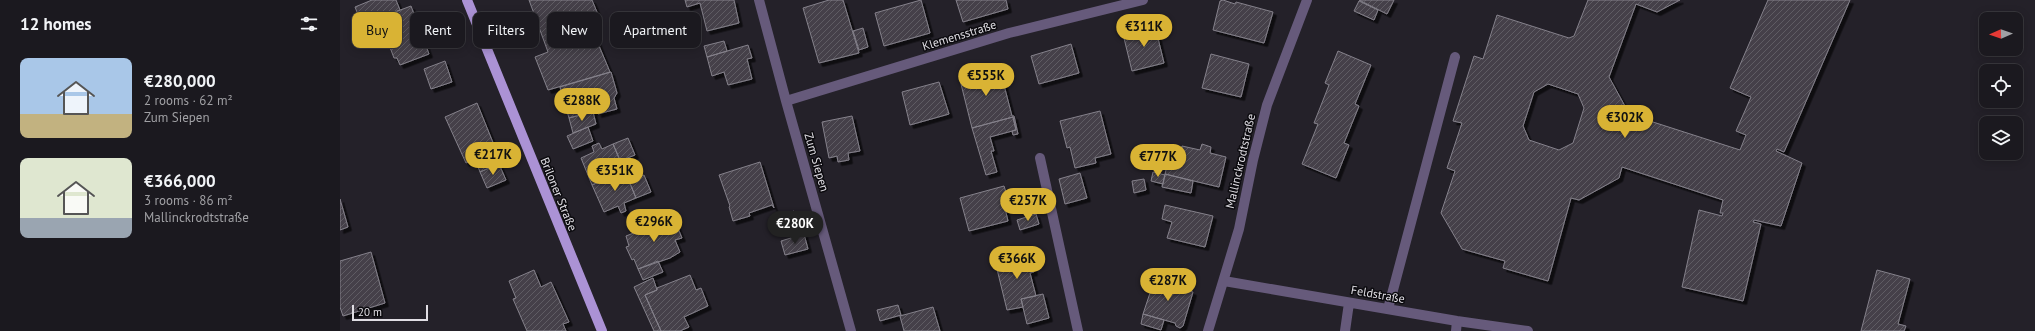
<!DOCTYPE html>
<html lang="en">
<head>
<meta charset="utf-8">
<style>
  :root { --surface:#1b191f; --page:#28262c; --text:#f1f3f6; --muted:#a0a0a4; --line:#39383d; --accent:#d9b334 }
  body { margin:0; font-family:"PT Sans",sans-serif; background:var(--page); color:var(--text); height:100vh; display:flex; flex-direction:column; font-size:15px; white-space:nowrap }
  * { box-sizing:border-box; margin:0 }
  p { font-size:13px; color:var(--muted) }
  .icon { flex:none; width:22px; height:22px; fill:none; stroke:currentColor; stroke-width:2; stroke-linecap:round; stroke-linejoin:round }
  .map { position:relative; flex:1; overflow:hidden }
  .panel { display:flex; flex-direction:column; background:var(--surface); width:340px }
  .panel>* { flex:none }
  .hud { position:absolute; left:12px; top:12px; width:380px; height:36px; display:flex; gap:8px }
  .needle { width:26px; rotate:268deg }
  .buttons { position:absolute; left:1639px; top:12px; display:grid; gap:8px }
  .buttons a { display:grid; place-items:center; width:44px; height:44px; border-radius:8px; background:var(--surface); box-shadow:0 2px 10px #0003,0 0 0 1px var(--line); font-size:20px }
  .scale { position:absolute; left:12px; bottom:10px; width:76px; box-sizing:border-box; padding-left:4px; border:2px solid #e0dee4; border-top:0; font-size:11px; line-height:14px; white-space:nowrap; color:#e0dee4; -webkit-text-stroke:3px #0c0b0f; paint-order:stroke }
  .price { position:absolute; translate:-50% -34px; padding:0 9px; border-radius:14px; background:var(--accent); color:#111; font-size:13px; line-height:26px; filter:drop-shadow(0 1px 2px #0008) }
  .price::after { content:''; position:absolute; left:50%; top:24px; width:12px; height:9px; margin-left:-6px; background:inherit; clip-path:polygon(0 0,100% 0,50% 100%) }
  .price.current { background:#222; color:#fff }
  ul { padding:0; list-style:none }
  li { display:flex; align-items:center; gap:12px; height:100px; padding:0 20px }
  li span { display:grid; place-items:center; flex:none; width:112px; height:80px; border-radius:8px; color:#555 }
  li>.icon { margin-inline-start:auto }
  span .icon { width:48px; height:48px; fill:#fffc; stroke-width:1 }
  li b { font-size:17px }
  h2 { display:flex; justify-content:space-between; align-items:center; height:48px; padding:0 20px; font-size:17px }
  .tag { padding:0 14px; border-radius:8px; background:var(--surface); box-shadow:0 2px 10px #0003,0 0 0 1px var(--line); font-size:14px; line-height:36px }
  .tag.current { background:var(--accent); color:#111 }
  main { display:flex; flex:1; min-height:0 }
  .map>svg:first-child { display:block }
  .building { fill:url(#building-hatch); stroke:#85818b; fill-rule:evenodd; filter:url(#shadow) }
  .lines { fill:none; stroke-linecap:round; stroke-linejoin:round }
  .minor { stroke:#665a7b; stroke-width:10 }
  .major { stroke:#ab92d5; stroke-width:10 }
  .labels { text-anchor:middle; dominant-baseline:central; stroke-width:3; stroke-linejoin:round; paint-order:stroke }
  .street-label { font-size:12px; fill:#e0dee4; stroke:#0c0b0f }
</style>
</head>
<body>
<main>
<section class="panel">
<h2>12 homes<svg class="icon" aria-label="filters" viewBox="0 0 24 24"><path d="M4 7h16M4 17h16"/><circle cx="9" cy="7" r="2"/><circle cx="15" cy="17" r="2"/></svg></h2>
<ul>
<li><span style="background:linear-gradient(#a9c7e8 70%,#c2b280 0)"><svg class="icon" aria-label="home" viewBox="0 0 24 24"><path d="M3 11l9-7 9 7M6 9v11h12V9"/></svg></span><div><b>€280,000</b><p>2 rooms · 62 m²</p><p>Zum Siepen</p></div></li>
<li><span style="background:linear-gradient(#dfe7d0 75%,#9aa5b1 0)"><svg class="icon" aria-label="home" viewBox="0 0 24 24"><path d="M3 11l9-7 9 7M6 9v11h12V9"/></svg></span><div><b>€366,000</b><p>3 rooms · 86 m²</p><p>Mallinckrodtstraße</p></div></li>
</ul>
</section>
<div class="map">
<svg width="1695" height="331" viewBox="0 0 1695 331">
  <defs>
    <pattern id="building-hatch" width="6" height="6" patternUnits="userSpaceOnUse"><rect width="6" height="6" fill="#444149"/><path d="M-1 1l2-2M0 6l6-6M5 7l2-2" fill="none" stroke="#5f5c63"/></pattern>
    <filter id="shadow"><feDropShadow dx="3.5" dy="3.5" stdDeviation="0" flood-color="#0009"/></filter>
  </defs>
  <rect width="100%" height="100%" fill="#242129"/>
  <!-- building -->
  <path class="building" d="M32 0H56L60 10 39 18 41 24 24 30 15 7Z
    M189 0H252L259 17 249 22 270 72 208 90 195 57 208 52Z
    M345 0H394L399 23 367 31 360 3 347 7Z
    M489 0H503L519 53 479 63 463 8Z
    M581 0 590 33 544 46 535 13Z
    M616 0H666L668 9 623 22Z
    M883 0 895 4 896 2 933 12 924 43 873 30 880 1Z
    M1019 0H1054L1047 14Z
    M1248 0H1340L1317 12 1296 4 1269 77 1286 108 1285 113 1400 150 1406 135 1396 131 1411 97 1390 88 1428 0H1510L1444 152 1437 149 1436 151 1462 163 1441 226 1414 220 1413 222 1421 224 1403 301 1342 287 1359 210 1382 216 1383 213H1380L1383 200 1282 167 1279 178 1239 200 1231 198 1208 281 1163 268 1165 261 1122 249 1101 213 1115 171 1107 168 1122 123 1113 121 1134 56 1143 59 1157 15 1229 38 1234 36ZM1208 84 1238 94 1244 108 1233 143 1219 150 1189 140 1183 126 1194 92Z
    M1019 1 1038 10 1034 20 1014 11Z
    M71 6 89 54 60 65 57 58H54L39 18Z
    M808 25 810 27 815 26 824 63 792 71 783 34 800 30 801 27Z
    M523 28 528 47 519 50 513 31Z
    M384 41 387 51 367 57 364 46Z
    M731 44 739 73 699 84 691 56Z
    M408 45 412 58 407 59 412 79 388 85 384 72 372 76 367 57Z
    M998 51 1031 65 1015 104 1019 106 1004 143 1009 145 996 178 962 164 978 124 974 123 989 85 985 83Z
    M871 54 909 64 901 97 862 88Z
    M105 61 112 82 91 89 84 69Z
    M659 66 672 116H674L678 134 673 135 672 131 676 130 673 117 632 128 619 76Z
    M271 72 277 93 274 98 277 109 258 114V110L229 118 220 87Z
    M599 82 609 114 570 125 562 92Z
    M137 103 156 150 126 163 105 117Z
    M760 111 771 154 755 158 756 163 735 168 730 147 727 148 720 121Z
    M253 112 256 124 233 133 229 118Z
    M512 116 520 151 508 153 509 160 498 162 497 156 489 158 482 122Z
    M673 117 676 130 650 137 654 151H651L657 172 646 175 632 128Z
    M248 127 253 141 233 149 227 136Z
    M288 138 295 155 280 161 273 144Z
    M259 143 262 149 273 144 285 171 252 185 241 158 254 152 252 146Z
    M862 144 871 147 870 153 886 157 879 187 825 174 829 158 838 160 842 146 860 150Z
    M154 151 160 163 140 172 135 159Z
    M420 162 434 208 432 205 409 213 410 216 393 221 389 207 390 206 379 175Z
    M159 164 166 180 147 188 140 172Z
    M285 171 296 198 284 203 286 211 281 213 278 206 264 212 252 185Z
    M813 172 825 175 823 184 811 181Z
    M740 173 747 198 725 204 719 179Z
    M825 174 853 181 851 193 822 187Z
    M304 175 311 192 296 198 289 181Z
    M804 179 806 190 794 193 792 181Z
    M664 186 669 202 664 204 668 221 629 231 620 198Z
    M0 199 8 227 0 230Z
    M825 205 873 216 865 247 827 238 832 222 822 219Z
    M454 211 459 223 436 232 431 219Z
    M696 214 699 224 680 230 677 220Z
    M331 218 333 222 335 221 342 238 335 240 340 252 330 258 298 269 294 259 292 260 286 247 289 246 286 236 306 228 305 227Z
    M464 234 468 249 445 255 441 241Z
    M689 251 694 272 690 273 696 296 681 299 683 307 667 310 656 265 669 262 667 256Z
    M31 252 45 303 3 316 0 307V261Z
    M318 261 323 272 303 280 298 269Z
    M194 270 201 287 211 282 229 322 223 324 226 331H187L173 299 176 298 169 281Z
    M1537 270 1570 279 1558 324 1566 326 1564 331H1521Z
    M350 275 356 290 361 288 368 306 344 317 349 327 340 331H321L305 295 317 290V288Z
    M313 278 317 290 305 295 321 331H314L294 287Z
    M815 278 840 285 839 287 853 292 843 326 840 328 836 326 835 323 803 314Z
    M703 294 709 318 687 324 681 299Z
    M558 305 561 315 540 321 537 310Z
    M593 307 600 331H564L560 316Z
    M803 314 824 320 821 330 801 324Z"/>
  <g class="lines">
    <!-- minor -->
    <path class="minor" d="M419 0 446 101 511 331
      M446 101 669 33 803 0
      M700 158 738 331
      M884 281 1117 321 1188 331
      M1048 309 1115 57
      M868 331 899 229 913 160 927 105 967 0
      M1005 331 1009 303
      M1116 331 1117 321"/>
    <!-- major -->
    <path class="major" d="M127 0 262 331"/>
  </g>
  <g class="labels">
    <!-- street labels -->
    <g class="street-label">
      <text transform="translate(619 35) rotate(-17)">Klemensstraße</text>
      <text transform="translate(900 161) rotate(-77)">Mallinckrodtstraße</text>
      <text transform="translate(477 162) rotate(74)">Zum Siepen</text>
      <text transform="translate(219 194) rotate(68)">Briloner Straße</text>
      <text transform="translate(1038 294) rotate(10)">Feldstraße</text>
    </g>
  </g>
</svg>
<div class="buttons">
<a><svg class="needle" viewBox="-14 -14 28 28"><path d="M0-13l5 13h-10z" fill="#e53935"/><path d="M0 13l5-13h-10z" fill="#a0a0a4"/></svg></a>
<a><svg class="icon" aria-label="locate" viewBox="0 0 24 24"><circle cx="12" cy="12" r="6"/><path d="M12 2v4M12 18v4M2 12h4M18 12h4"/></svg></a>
<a><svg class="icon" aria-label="layers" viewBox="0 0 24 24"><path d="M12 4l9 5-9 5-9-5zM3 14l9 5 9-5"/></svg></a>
</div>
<div class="scale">20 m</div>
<b class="price" style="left:804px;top:48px">€311K</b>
<b class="price" style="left:646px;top:97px">€555K</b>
<b class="price" style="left:242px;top:122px">€288K</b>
<b class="price" style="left:1285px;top:139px">€302K</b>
<b class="price" style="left:153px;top:176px">€217K</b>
<b class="price" style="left:818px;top:178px">€777K</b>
<b class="price" style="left:275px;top:192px">€351K</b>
<b class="price" style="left:688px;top:222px">€257K</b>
<b class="price" style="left:314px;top:243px">€296K</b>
<b class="price current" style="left:455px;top:245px">€280K</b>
<b class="price" style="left:677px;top:280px">€366K</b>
<b class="price" style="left:828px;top:302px">€287K</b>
<div class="hud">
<a class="tag current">Buy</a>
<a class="tag">Rent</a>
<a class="tag">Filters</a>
<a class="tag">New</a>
<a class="tag">Apartment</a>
</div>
</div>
</main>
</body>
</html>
